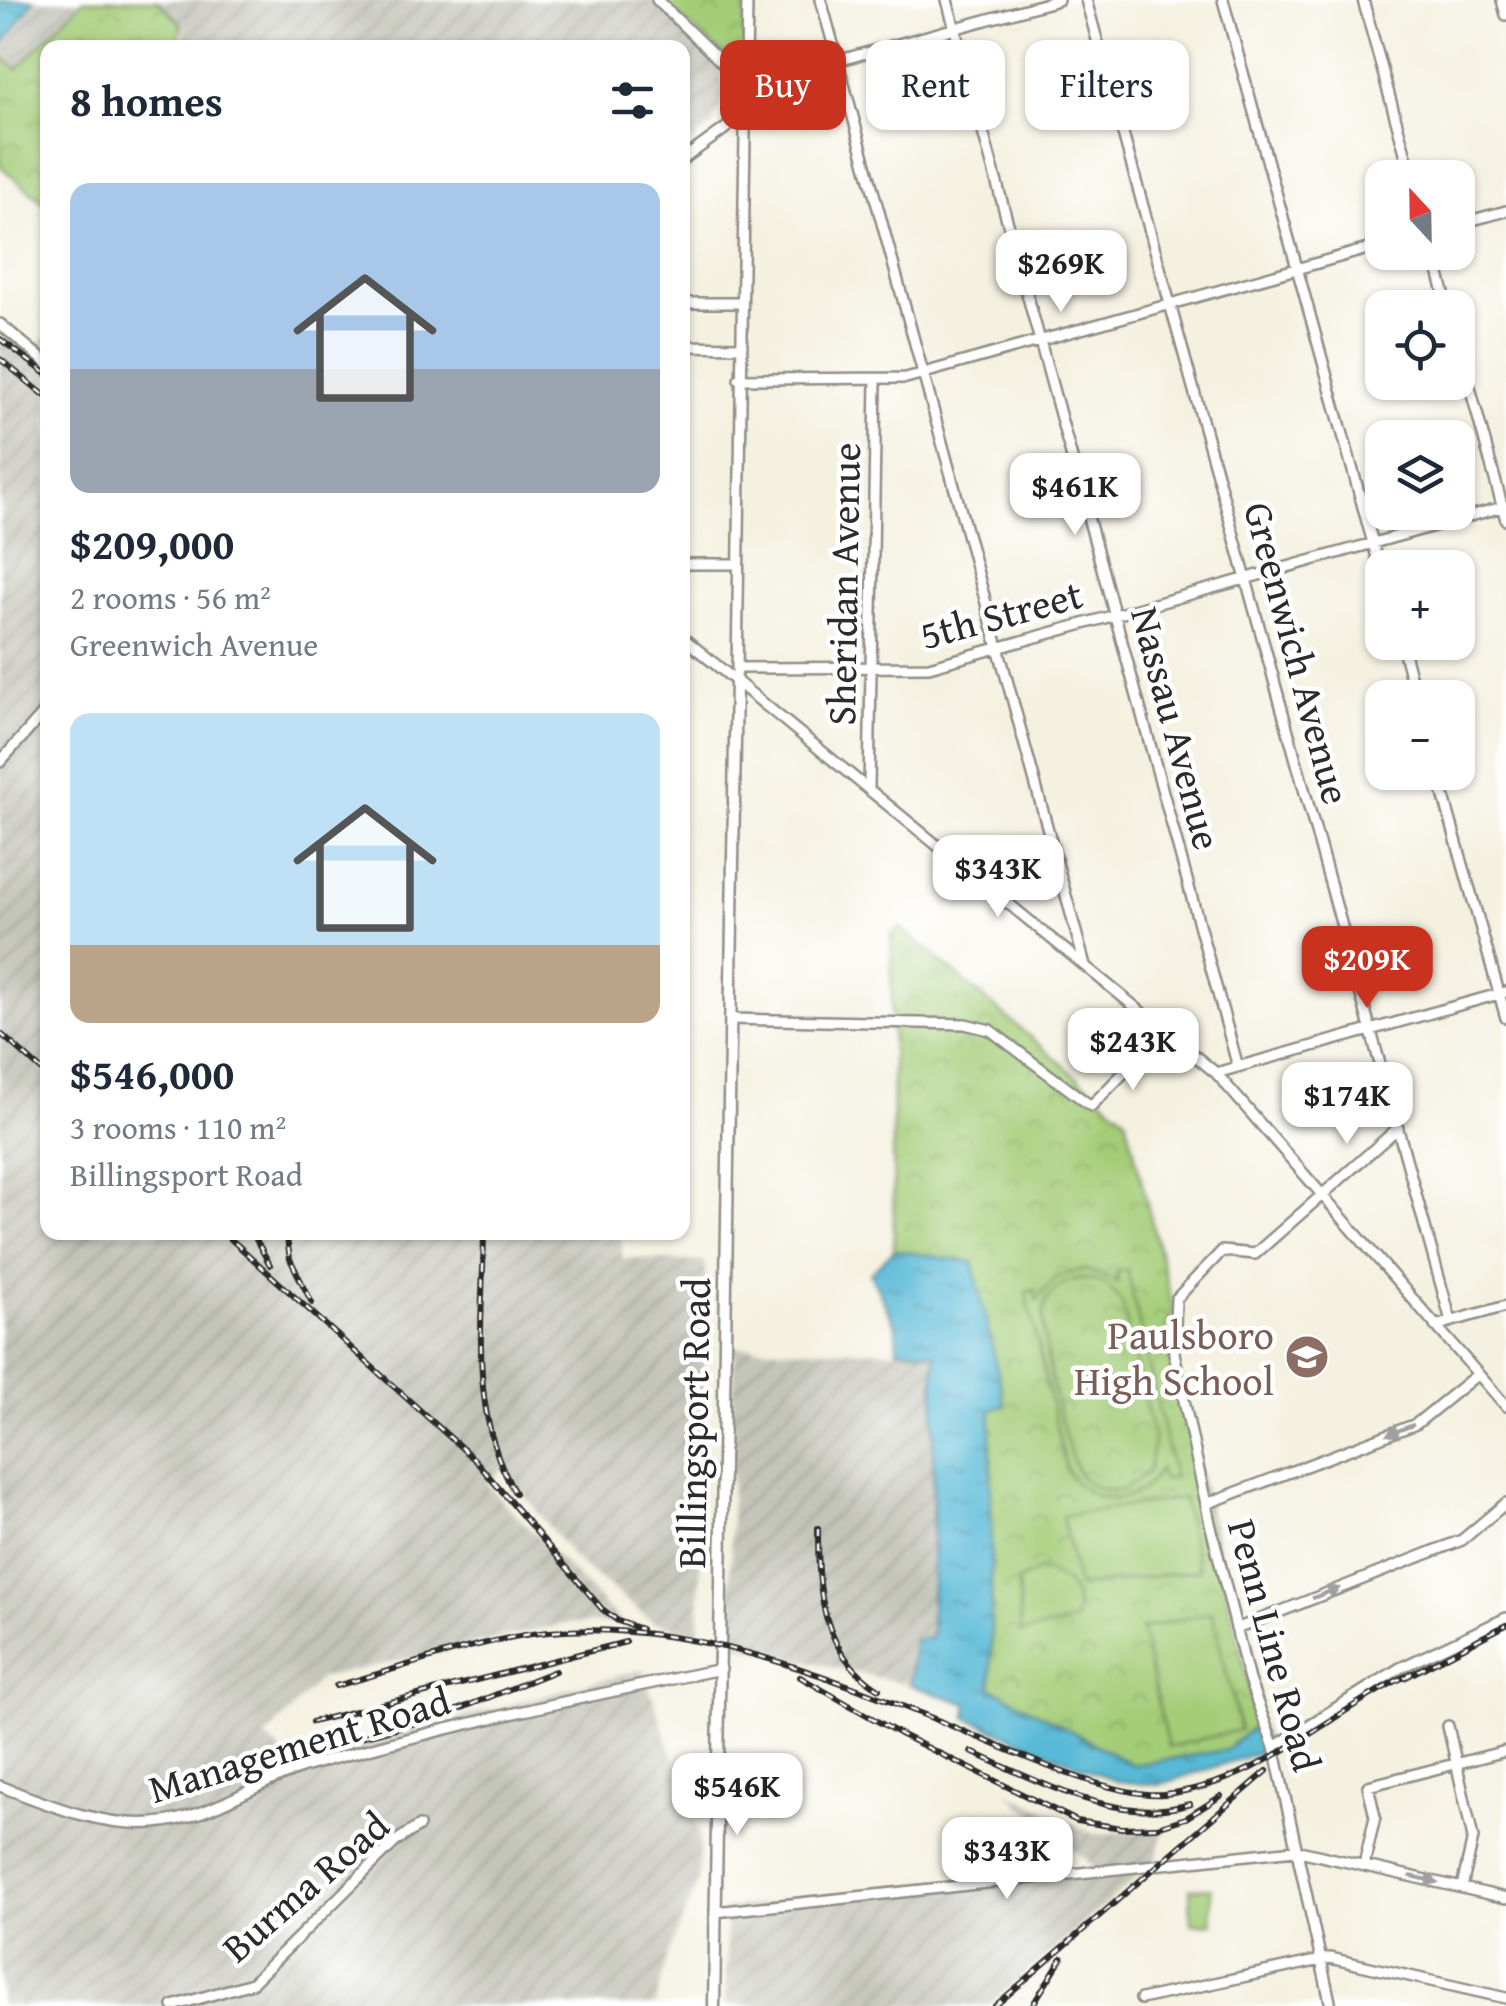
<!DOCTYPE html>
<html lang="en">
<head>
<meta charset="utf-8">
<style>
  :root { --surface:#fff; --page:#f6f6f7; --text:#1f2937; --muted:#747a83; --accent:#c8321e }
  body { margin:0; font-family:"Gentium Book Plus",serif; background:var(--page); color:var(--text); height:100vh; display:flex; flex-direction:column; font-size:38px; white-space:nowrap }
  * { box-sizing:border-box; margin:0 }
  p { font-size:32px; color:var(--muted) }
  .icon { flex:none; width:55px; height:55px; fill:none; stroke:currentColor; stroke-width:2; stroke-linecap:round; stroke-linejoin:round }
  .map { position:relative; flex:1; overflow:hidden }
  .drawer { position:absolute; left:40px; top:40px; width:650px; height:1200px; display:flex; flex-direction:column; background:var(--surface); border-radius:20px; box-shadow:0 2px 8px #0004 }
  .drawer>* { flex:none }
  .banner { position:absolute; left:720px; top:40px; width:635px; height:90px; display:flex; gap:20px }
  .needle { width:65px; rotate:338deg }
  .buttons { position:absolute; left:1365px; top:160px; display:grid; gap:20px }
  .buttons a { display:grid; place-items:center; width:110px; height:110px; border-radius:20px; background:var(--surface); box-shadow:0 2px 8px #0004; font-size:50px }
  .price { position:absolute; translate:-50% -85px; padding:0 22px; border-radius:20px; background:#fff; color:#222; font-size:32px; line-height:65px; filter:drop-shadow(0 2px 5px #0008) }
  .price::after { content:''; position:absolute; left:50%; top:60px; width:30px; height:22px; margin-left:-15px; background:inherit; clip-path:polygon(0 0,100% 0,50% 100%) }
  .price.selected { background:var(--accent); color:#fff }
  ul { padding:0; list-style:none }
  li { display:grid; align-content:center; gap:20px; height:530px; padding:0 30px }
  li span { display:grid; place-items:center; height:310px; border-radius:20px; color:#555 }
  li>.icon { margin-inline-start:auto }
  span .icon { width:180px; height:180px; fill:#fffc; stroke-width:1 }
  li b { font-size:42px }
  h2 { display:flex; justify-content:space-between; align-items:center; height:120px; padding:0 30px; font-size:42px }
  .tag { padding:0 35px; border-radius:20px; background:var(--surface); box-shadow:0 2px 8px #0004; font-size:35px; line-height:90px }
  .tag.selected { background:var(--accent); color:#fff }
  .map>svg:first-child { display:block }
  .industrial { fill:url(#industrial-furrows) }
  .park { fill:url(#park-crowns); stroke:#687c52; stroke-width:2.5 }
  .pitch { fill:#a4cd78; stroke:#687c52; stroke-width:2.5; fill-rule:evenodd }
  .water { fill:url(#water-ripples); stroke:#427281; stroke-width:2.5 }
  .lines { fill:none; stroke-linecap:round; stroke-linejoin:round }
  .minor-casing { stroke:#908e86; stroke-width:14 }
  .tertiary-casing { stroke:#908e86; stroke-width:15 }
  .minor { stroke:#fff; stroke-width:9 }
  .tertiary { stroke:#fff; stroke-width:10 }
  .rail-casing { stroke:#2b2b2b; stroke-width:6 }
  .rail { stroke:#fff; stroke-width:2.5; stroke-dasharray:8; stroke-linecap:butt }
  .oneway { fill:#a0a0a0 }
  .labels { text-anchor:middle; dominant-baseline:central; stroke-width:9; stroke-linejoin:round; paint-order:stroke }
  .street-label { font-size:40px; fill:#2b2b2b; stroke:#fff }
  .education-label { font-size:40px; fill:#785e54; stroke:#fff; text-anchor:end }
</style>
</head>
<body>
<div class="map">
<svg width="1506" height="2006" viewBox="0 0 1506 2006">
  <defs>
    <pattern id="industrial-furrows" width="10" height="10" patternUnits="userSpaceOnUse" patternTransform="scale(2.5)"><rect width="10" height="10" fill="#c4c5b9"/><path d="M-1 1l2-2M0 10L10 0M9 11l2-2" fill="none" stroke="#a9a99f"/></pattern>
    <pattern id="park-crowns" width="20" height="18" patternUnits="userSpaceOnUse" patternTransform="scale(2.5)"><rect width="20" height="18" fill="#a4cd78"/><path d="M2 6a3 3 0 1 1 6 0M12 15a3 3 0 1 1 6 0" fill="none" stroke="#8db068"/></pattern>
    <pattern id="water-ripples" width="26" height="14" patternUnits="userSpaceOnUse" patternTransform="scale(2.5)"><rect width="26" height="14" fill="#59bad7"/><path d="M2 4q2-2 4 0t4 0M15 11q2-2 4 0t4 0" fill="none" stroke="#4a97af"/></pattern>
  </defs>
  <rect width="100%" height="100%" fill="#fff"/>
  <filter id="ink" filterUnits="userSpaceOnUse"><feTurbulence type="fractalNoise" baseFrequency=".01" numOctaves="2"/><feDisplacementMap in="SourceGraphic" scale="20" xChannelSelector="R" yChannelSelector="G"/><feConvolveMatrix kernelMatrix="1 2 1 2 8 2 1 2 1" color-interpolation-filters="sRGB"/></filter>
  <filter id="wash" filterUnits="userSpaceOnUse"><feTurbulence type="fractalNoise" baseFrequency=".0048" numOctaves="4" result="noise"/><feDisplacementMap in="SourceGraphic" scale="40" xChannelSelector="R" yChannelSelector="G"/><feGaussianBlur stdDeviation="2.25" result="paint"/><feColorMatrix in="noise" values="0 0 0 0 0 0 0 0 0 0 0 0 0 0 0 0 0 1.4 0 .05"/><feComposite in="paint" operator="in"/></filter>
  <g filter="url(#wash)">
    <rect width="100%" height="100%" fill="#f4f1e0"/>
    <!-- industrial -->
    <path class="industrial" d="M36 0H83L17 70 1 54Z
      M157 0H659L719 65 724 95 712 127 683 149 682 48 185 47 181 23Z
      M47 335 48 1232H622V1258L706 1262 699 1633 653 1622 576 1561 503 1468 487 1485 623 1624 569 1623 320 1678 265 1737 293 1762 643 1669 700 1834 698 1882 667 1957 655 2006H0V338L31 354Z
      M734 1347 935 1352 931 1639 914 1640 910 1685 729 1643Z
      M1005 1791 1094 1834 1164 1830 1156 1861 987 2006H726V1908L1094 1867Z"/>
    <!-- park -->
    <path class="park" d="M83 0H157L181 23 179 47H151L112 38 96 47 48 48 47 205 0 166V55L17 69Z
      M659 0H745V73Z
      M901 928 1126 1118 1174 1312 1165 1333 1258 1723 1226 1750 1133 1765 990 1687 991 1408 1004 1405 973 1263 894 1250 891 934Z"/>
    <!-- pitch -->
    <path class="pitch" d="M1083 1269 1118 1282 1116 1272 1127 1269 1174 1477 1163 1480 1159 1469C1138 1509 1088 1508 1066 1469L1026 1292 1034 1290 1037 1300 1055 1278ZM1083 1278 1107 1284 1122 1303 1154 1441 1148 1472 1122 1490C1106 1492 1091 1488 1080 1475 1066 1457 1038 1331 1044 1309 1048 1290 1064 1280 1083 1278Z
      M1183 1498 1199 1570 1078 1587 1062 1516Z
      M1039 1570C1065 1575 1083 1594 1074 1622L1021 1633 1018 1581Z
      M1212 1612 1240 1730 1168 1747 1141 1629Z
      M1211 1888 1212 1923 1191 1924 1190 1889Z"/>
    <!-- water -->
    <path class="water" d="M0 0H34L0 50Z
      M894 1250 973 1262 1005 1405 991 1409V1687L1133 1765 1226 1750 1258 1723 1268 1750 1158 1785 1116 1781 967 1718 968 1704 910 1685 914 1640 931 1638 935 1353 897 1349 896 1327 870 1273Z"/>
  </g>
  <g filter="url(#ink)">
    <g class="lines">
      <defs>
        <path id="minor" d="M657 0 746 86 1058 0
          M821 0 1085 965
          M947 0 1238 1067
          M1086 0 1451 1321
          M1223 0 1382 576
          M1363 0 1412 178
          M1502 0 1506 15
          M682 160 745 114
          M1458 224 1506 211
          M1433 252 1448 308
          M682 303H740
          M0 324 48 364
          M1458 343 1506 520
          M682 346 740 347
          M739 379 906 378 1382 245
          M682 564H738
          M682 637 1216 1073 1506 1406
          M1401 642 1416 698
          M737 668 929 667 1506 506
          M737 672 747 0
          M0 762 48 708
          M1437 772 1506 1018
          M869 788 876 381
          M730 1019 965 1024 990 1030 1091 1106 1165 1031
          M1216 1073 1506 992
          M1435 1326 1506 1306
          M1206 1504 1416 1424 1478 1374
          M1236 1629 1462 1540 1506 1503
          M1448 1726 1473 1838 1462 1887
          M1274 1747 1400 1668 1506 1618
          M0 1786C49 1805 101 1827 154 1823 212 1819 257 1780 311 1765 446 1726 583 1697 721 1669
          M1364 1865 1375 1817 1368 1786 1506 1751
          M715 1912 1295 1850 1506 1898
          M1141 1999 1330 1958 1506 1998
          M173 2006 252 1983 396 1841 419 1826
          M1331 2006 1274 1747 1249 1680 1210 1523 1174 1353 1176 1299 1222 1251 1255 1254 1398 1128"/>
        <path id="tertiary" d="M714 2006 736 680"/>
      </defs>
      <!-- minor casing -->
      <use href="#minor" class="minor-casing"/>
      <!-- tertiary casing -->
      <use href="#tertiary" class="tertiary-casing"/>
      <!-- minor -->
      <use href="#minor" class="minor"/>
      <!-- tertiary -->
      <use href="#tertiary" class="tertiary"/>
      <defs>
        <path id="rail" d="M0 339 48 375
          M0 359 48 398
          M0 1033 48 1076
          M223 1232 475 1460 602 1609 618 1621 641 1629
          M252 1232 270 1265
          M286 1232 290 1259 312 1303
          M484 1232C483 1322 468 1412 515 1493
          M818 1528C818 1591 820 1651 879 1689
          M800 1677 900 1734 1077 1821 1122 1828 1157 1827 1186 1818 1221 1796
          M1404 1678 1506 1625
          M336 1686C399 1669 487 1637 549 1632 687 1620 817 1672 942 1722 995 1744 1110 1799 1164 1794 1262 1784 1327 1713 1412 1673
          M312 1722 626 1642
          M302 1752 442 1716 555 1671
          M971 1752C1038 1780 1116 1826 1190 1804
          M995 2006 1267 1771
          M1032 2006 1062 1958"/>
      </defs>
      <!-- rail casing -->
      <use href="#rail" class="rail-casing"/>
      <!-- rail -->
      <use href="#rail" class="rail"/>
    </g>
    <!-- one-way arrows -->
    <defs><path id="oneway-solid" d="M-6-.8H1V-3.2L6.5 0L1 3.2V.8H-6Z" transform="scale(2.5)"/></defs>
    <g class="oneway">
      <use href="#oneway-solid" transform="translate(1400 1430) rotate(159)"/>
      <use href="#oneway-solid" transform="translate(1326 1593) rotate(-21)"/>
      <use href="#oneway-solid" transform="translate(1424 1879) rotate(13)"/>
    </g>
  </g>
  <!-- icons -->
  <defs>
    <symbol id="school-disc" viewBox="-11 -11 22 22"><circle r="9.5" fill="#8d6e63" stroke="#fff"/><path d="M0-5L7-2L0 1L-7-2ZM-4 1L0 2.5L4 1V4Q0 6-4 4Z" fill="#fff"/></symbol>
  </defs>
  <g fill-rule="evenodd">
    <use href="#school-disc" x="1282" y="1332" width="50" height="50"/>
  </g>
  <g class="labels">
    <!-- street labels -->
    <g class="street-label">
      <text transform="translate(843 584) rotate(-89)">Sheridan Avenue</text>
      <text transform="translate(1001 614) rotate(-15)">5th Street</text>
      <text transform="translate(1298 653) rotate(75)">Greenwich Avenue</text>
      <text transform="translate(1177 728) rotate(75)">Nassau Avenue</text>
      <text transform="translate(693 1423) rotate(-89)">Billingsport Road</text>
      <text transform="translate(1275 1645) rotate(75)">Penn Line Road</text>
      <text transform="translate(299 1744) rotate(-17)">Management Road</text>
      <text transform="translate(305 1886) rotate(-41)">Burma Road</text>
    </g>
    <!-- education labels -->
    <g class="education-label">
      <text x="1274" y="1334">Paulsboro<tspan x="1274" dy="46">High School</tspan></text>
    </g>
  </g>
</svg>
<div class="buttons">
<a><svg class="needle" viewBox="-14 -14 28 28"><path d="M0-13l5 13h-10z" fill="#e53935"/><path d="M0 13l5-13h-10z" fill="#747a83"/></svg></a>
<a><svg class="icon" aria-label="locate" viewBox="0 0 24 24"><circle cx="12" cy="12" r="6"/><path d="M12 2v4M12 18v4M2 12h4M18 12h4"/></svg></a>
<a><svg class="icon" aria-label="layers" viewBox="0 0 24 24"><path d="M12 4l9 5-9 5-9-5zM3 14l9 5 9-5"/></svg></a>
<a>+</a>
<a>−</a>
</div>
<b class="price" style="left:1061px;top:315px">$269K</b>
<b class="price" style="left:1075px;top:538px">$461K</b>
<b class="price" style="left:998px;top:920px">$343K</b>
<b class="price selected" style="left:1367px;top:1011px">$209K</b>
<b class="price" style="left:1133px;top:1093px">$243K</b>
<b class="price" style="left:1347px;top:1147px">$174K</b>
<b class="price" style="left:737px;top:1838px">$546K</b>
<b class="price" style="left:1007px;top:1902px">$343K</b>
<div class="banner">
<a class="tag selected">Buy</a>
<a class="tag">Rent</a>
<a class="tag">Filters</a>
</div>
<section class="drawer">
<h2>8 homes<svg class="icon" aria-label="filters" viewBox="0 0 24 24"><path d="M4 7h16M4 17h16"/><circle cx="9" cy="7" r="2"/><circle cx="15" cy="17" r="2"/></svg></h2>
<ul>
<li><span style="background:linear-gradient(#a9c7e8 60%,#9aa5b1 0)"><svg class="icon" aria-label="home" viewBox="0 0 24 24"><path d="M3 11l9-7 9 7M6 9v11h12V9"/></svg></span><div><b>$209,000</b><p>2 rooms · 56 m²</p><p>Greenwich Avenue</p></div></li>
<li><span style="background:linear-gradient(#bfe0f5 75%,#b9a48a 0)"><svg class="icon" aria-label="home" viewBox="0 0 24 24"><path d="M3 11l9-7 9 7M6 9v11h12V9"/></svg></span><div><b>$546,000</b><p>3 rooms · 110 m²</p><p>Billingsport Road</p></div></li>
</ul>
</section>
</div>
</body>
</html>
